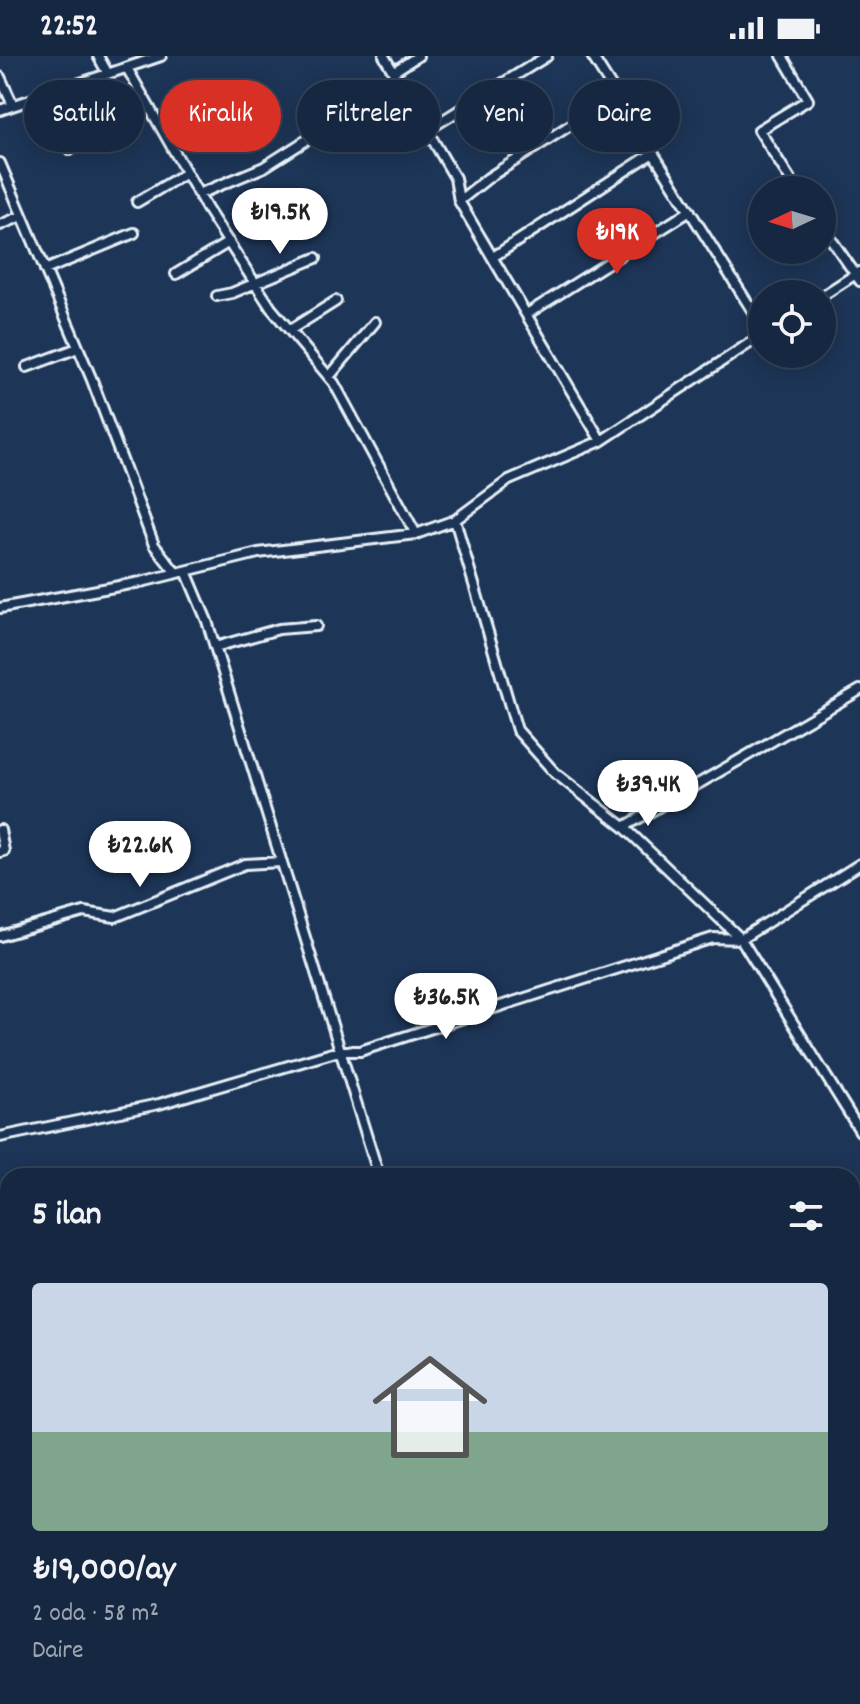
<!DOCTYPE html>
<html lang="tr">
<head>
<meta charset="utf-8">
<style>
  :root { --surface:#162841; --page:#1f3048; --text:#f1f3f6; --muted:#9ea6b1; --line:#35445a; --accent:#d93025 }
  body { margin:0; font-family:Dekko,sans-serif; background:var(--page); color:var(--text); height:100vh; display:flex; flex-direction:column; font-size:30px; white-space:nowrap }
  * { box-sizing:border-box; margin:0 }
  p { font-size:26px; color:var(--muted) }
  .icon { flex:none; width:44px; height:44px; fill:none; stroke:currentColor; stroke-width:2; stroke-linecap:round; stroke-linejoin:round }
  .map { position:relative; flex:1; overflow:hidden }
  .details { position:absolute; left:0px; top:1112px; width:860px; height:536px; display:flex; flex-direction:column; background:var(--surface); border-radius:24px 24px 0 0; box-shadow:0 4px 20px #0003,0 0 0 2px var(--line) }
  .details>* { flex:none }
  .banner { position:absolute; left:24px; top:24px; width:812px; height:72px; display:flex; gap:16px }
  .needle { width:52px; rotate:266deg }
  .buttons { position:absolute; left:748px; top:120px; display:grid; gap:16px }
  .buttons a { display:grid; place-items:center; width:88px; height:88px; border-radius:50%; background:var(--surface); box-shadow:0 4px 20px #0003,0 0 0 2px var(--line); font-size:40px }
  .price { position:absolute; translate:-50% -68px; padding:0 18px; border-radius:28px; background:#fff; color:#222; font-size:26px; line-height:52px; filter:drop-shadow(0 2px 4px #0008) }
  .price::after { content:''; position:absolute; left:50%; top:48px; width:24px; height:18px; margin-left:-12px; background:inherit; clip-path:polygon(0 0,100% 0,50% 100%) }
  .price.active { background:var(--accent); color:#fff }
  ul { padding:0; list-style:none }
  li { display:grid; align-content:center; gap:16px; height:424px; padding:0 32px }
  li+li { border-top:2px solid var(--line) }
  li span { display:grid; place-items:center; height:248px; border-radius:8px; color:#555 }
  li>.icon { margin-inline-start:auto }
  span .icon { width:144px; height:144px; fill:#fffc; stroke-width:1 }
  li b { font-size:34px }
  h2 { display:flex; justify-content:space-between; align-items:center; height:96px; padding:0 32px; font-size:34px }
  .pill { padding:0 28px; border-radius:36px; background:var(--surface); box-shadow:0 4px 20px #0003,0 0 0 2px var(--line); font-size:28px; line-height:72px }
  .pill.active { background:var(--accent); color:#fff }
  .status { display:flex; justify-content:space-between; align-items:center; height:56px; padding:0 40px; background:var(--surface); direction:ltr }
  .status svg { height:22px; fill:currentColor }
  .map>svg:first-child { display:block }
  .lines { fill:none; stroke-linecap:round; stroke-linejoin:round }
  .minor-casing { stroke:#e8f1f8; stroke-width:14 }
  .minor { stroke:#1d3557; stroke-width:8 }
</style>
</head>
<body>
<div class="status"><b>22:52</b><svg viewBox="0 0 49 12"><path d="M0 12V9h3v3zM5 12V6h3v6zM10 12V3h3v9zM15 12V0h3v12zM26 1h20v11H26zM47 4h2v5h-2z"/></svg></div>
<div class="map">
<svg width="860" height="1648" viewBox="0 0 860 1648">
  <rect width="100%" height="100%" fill="#1d3557"/>
  <filter id="ink" filterUnits="userSpaceOnUse"><feTurbulence type="fractalNoise" baseFrequency=".0125" numOctaves="2"/><feDisplacementMap in="SourceGraphic" scale="16" xChannelSelector="R" yChannelSelector="G"/><feConvolveMatrix kernelMatrix="1 2 1 2 8 2 1 2 1" color-interpolation-filters="sRGB"/></filter>
  <g filter="url(#ink)">
    <g class="lines">
      <defs>
        <path id="minor" d="M98 0 108 18
          M384 0 455 122 459 145 601 385
          M592 0 762 270
          M782 0 808 44 759 74 797 134
          M127 12 207 153 271 252 334 327 416 478
          M393 16 418 0
          M0 21 13 49
          M84 26 111 72
          M62 33 83 78
          M46 38 70 94
          M0 54 161 0
          M429 73 547 0
          M0 107 92 324 154 489 176 517
          M199 138 264 111 305 85
          M459 145 488 122 617 39
          M137 146 186 117
          M0 169 22 160
          M822 170 860 225
          M493 201 653 97
          M45 214 134 177
          M176 218 229 186
          M217 240 232 237 316 202
          M822 240 859 216
          M527 258 690 155
          M290 274 336 245
          M27 311 78 292
          M329 321 375 266
          M455 464 517 674 555 717 624 771 741 883 860 1075
          M186 515 207 565 379 1120
          M0 552 141 526 258 497 416 478 455 464 509 424 601 385 762 279
          M215 591 279 573 316 570
          M624 771 860 634
          M0 774 4 795 0 796
          M0 880 84 856 115 861 245 808 282 806
          M0 1081 159 1048 339 995H360L713 882 741 883 860 808
          M852 1370 860 1367
          M586 1640 589 1648
          M140 1648 160 1640"/>
      </defs>
      <!-- minor casing -->
      <use href="#minor" class="minor-casing"/>
      <!-- minor -->
      <use href="#minor" class="minor"/>
    </g>
  </g>
</svg>
<div class="buttons">
<a><svg class="needle" viewBox="-14 -14 28 28"><path d="M0-13l5 13h-10z" fill="#e53935"/><path d="M0 13l5-13h-10z" fill="#9ea6b1"/></svg></a>
<a><svg class="icon" aria-label="locate" viewBox="0 0 24 24"><circle cx="12" cy="12" r="6"/><path d="M12 2v4M12 18v4M2 12h4M18 12h4"/></svg></a>
</div>
<b class="price" style="left:280px;top:200px">₺19.5K</b>
<b class="price active" style="left:617px;top:220px">₺19K</b>
<b class="price" style="left:648px;top:772px">₺39.4K</b>
<b class="price" style="left:140px;top:833px">₺22.6K</b>
<b class="price" style="left:446px;top:985px">₺36.5K</b>
<div class="banner">
<a class="pill">Satılık</a>
<a class="pill active">Kiralık</a>
<a class="pill">Filtreler</a>
<a class="pill">Yeni</a>
<a class="pill">Daire</a>
</div>
<section class="details">
<h2>5 ilan<svg class="icon" aria-label="filters" viewBox="0 0 24 24"><path d="M4 7h16M4 17h16"/><circle cx="9" cy="7" r="2"/><circle cx="15" cy="17" r="2"/></svg></h2>
<ul>
<li><span style="background:linear-gradient(#c9d6e8 60%,#7fa58c 0)"><svg class="icon" aria-label="home" viewBox="0 0 24 24"><path d="M3 11l9-7 9 7M6 9v11h12V9"/></svg></span><div><b>₺19,000/ay</b><p>2 oda · 58 m²</p><p>Daire</p></div></li>
</ul>
</section>
</div>
</body>
</html>
